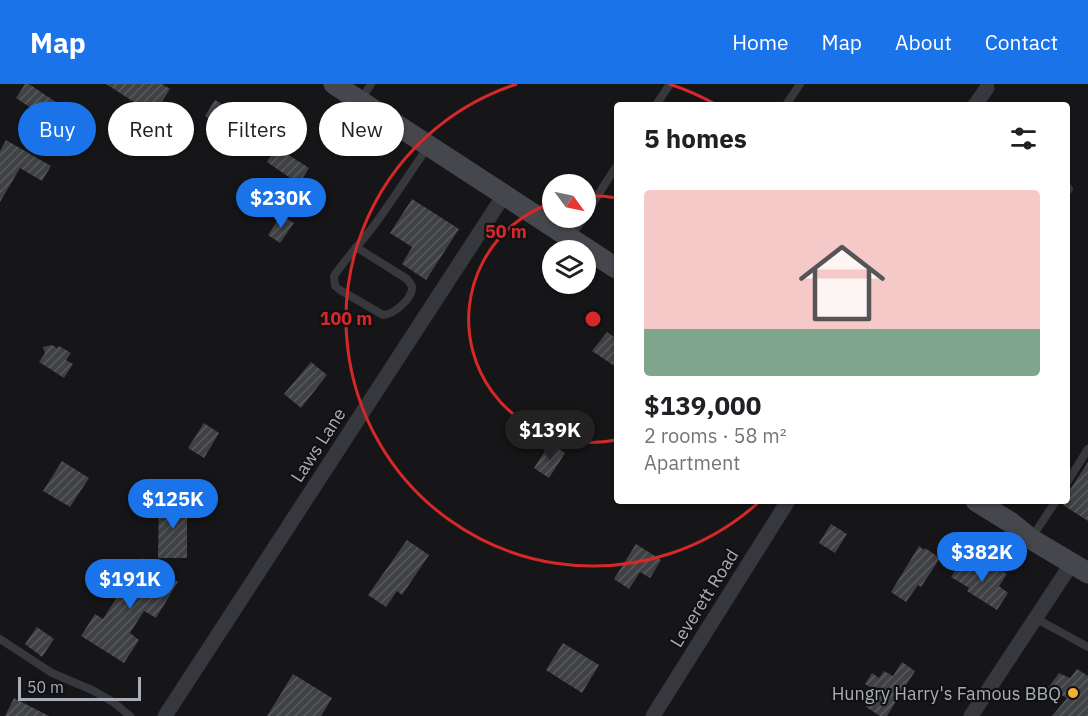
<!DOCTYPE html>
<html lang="en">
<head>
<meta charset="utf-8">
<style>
  :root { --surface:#fff; --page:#f2f2f2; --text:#202124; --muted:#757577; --line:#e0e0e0; --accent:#1a73e8 }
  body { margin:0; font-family:"IBM Plex Sans",sans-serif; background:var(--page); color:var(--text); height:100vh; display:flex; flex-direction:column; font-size:22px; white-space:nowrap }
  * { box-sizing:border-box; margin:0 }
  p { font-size:20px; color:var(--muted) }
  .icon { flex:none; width:33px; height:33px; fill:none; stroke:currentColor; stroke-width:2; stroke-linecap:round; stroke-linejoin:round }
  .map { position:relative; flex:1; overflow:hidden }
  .side { position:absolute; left:614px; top:18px; width:456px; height:402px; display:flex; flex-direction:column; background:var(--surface); border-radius:6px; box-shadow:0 2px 4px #0004 }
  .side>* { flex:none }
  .top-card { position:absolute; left:18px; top:18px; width:506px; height:54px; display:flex; gap:12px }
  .needle { width:39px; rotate:123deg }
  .controls { position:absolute; left:542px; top:90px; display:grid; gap:12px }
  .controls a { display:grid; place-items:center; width:54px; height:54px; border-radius:50%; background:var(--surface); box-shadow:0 2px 4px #0004; font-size:30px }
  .scale { position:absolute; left:18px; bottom:15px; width:123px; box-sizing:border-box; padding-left:6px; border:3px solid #a8adb8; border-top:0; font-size:16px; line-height:21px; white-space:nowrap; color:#a8adb8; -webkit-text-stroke:4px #111113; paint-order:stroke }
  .price { position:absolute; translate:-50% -51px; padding:0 14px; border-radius:21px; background:var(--accent); color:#fff; font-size:20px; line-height:39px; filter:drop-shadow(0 2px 3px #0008) }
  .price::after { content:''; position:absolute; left:50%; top:36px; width:18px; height:14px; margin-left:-9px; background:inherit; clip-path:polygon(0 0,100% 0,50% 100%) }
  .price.on { background:#222; color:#fff }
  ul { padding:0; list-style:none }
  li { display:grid; align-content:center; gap:12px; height:318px; padding:0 30px }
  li+li { border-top:2px solid var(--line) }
  li span { display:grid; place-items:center; height:186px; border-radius:6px; color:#555 }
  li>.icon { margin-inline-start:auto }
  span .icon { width:108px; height:108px; fill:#fffc; stroke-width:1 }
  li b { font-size:26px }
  h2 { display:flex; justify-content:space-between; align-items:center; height:72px; padding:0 30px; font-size:26px }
  .tag { padding:0 21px; border-radius:27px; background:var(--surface); box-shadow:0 2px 4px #0004; font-size:21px; line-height:54px }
  .tag.on { background:var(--accent); color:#fff }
  header { display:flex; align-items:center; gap:36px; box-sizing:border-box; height:84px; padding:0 30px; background:var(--accent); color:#fff }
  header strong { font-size:28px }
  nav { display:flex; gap:33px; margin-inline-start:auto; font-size:21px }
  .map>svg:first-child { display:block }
  .building { fill:url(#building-hatch) }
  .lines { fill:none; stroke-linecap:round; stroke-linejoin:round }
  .service { stroke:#37383d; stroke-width:8 }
  .minor { stroke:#37383d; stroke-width:15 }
  .secondary { stroke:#45474d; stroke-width:21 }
  .ring { fill:none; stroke:#d62828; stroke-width:3 }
  .poi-dot { fill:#f2b134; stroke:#111113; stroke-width:2 }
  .labels { text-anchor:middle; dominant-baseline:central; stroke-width:4.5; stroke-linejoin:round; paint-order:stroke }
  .street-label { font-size:18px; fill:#a8adb8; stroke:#111113 }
  .poi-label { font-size:18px; fill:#a8adb8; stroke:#111113; text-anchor:end }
  .centre { fill:#d62828; stroke:#111113; stroke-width:3 }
  .ring-label { font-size:18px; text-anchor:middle; font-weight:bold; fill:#d62828; stroke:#111113; stroke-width:4.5; stroke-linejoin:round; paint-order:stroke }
</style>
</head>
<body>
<header>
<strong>Map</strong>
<nav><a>Home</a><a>Map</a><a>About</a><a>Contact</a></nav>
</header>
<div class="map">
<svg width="1088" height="632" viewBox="0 0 1088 632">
  <defs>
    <pattern id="building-hatch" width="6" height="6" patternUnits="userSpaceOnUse" patternTransform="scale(1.5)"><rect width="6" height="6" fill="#404145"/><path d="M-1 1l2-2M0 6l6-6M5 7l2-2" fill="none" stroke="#595a5e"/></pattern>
  </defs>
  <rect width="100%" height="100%" fill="#161618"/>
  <!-- building -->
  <path class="building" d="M25 0H29L69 27 58 42 16 14Z
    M106 0H162L170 5 154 31Z
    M215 16 238 30 227 47 205 32Z
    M6 56 51 82 42 97 20 84 0 118V67Z
    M276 63 309 84 299 100 267 78Z
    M412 115 459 145 426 196 402 180 412 163 390 149Z
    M281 131 294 139 280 159 268 151Z
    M607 248 616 254V283L592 267Z
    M52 261 57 264 59 262 71 269 66 276 73 280 64 294 39 278 45 269 43 263Z
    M311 278 327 291 301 324 284 310Z
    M204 339 219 349 204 374 188 364Z
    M550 359 565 369 549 394 534 384Z
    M62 377 89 394 70 423 43 407Z
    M1088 378V437L1063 421 1066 417 1069 411 1067 410Z
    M159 417H187V474H158Z
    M831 440 847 450 835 469 819 459Z
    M407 456 429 471 402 511 397 507 386 523 368 511Z
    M636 460 661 476 650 494 640 488 629 505 614 495Z
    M919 462 924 466 925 464 940 474 921 503 918 501 906 518 891 508Z
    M142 474 178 498 156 534 144 527 130 549 139 556 124 579 81 552 95 530 103 535Z
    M970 477 988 488 993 481 1007 490 999 502 1008 509 997 526 967 507 969 504 951 493 961 478 967 482Z
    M37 543 54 555 42 573 25 560Z
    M563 559 599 581 582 609 546 586Z
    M902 578 915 587 887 632H880L866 623 869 617 866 615 873 605 865 600 872 589 879 594 884 587 893 592Z
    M1077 585 1088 592V632H1052L1067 614 1048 604 1059 589 1070 594Z
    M293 590 332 614 321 632H267Z
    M14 614 49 632H5Z"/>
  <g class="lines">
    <!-- service -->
    <path class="service" d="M361 16 371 0
      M656 21 670 0
      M786 21 800 0
      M1066 101 1069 105 1066 109
      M585 131 616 83
      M571 152 584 134
      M356 163 407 195C409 198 412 200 412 204 412 215 393 231 383 231L340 206 335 202 334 192C344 177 357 163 369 148 390 121 408 91 428 63
      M1066 400 1088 365
      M1032 453 1056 417
      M1035 534 1088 563
      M0 555 52 589 92 606 113 618 130 632"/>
    <!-- minor -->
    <path class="minor" d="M975 21 987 4
      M165 632 504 111
      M653 632 788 417
      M971 632 1072 479"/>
    <!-- secondary -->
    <path class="secondary" d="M334 0 616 184
      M976 417 1010 438 1031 455 1088 489"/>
  </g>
  <!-- distance rings -->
  <g class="ring">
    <path d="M616 356A123 123 0 0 1 552 119M585 112A123 123 0 0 1 616 114"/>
    <path d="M760 417A247 247 0 1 1 517 0M669 0A247 247 0 0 1 715 20"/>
  </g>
  <!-- markers -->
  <circle class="poi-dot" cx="1073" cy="609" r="6"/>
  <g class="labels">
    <!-- street labels -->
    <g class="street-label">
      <text transform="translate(318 361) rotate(-57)">Laws Lane</text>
      <text transform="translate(704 514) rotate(-58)">Leverett Road</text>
    </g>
    <!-- poi labels -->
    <g class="poi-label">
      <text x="1061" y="609">Hungry Harry's Famous BBQ</text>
    </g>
  </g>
  <circle cx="593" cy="235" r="9" class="centre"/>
  <g class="ring-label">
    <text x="506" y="154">50 m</text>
    <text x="346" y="241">100 m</text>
  </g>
</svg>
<div class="controls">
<a><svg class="needle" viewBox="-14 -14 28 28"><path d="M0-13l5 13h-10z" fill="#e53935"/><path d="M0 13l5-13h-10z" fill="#757577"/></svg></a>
<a><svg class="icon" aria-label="layers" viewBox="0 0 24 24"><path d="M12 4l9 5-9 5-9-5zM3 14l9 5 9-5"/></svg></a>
</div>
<div class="scale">50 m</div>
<b class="price" style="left:281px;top:145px">$230K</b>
<b class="price on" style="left:550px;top:377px">$139K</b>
<b class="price" style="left:173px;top:446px">$125K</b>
<b class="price" style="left:982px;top:499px">$382K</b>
<b class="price" style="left:130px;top:526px">$191K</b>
<div class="top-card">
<a class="tag on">Buy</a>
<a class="tag">Rent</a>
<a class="tag">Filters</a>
<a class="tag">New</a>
</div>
<section class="side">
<h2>5 homes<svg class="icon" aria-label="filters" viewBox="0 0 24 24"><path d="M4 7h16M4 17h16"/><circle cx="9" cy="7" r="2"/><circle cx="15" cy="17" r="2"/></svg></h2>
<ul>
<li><span style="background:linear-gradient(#f6c9c9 75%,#7fa58c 0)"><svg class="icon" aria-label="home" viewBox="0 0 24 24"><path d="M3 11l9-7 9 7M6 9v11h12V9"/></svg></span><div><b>$139,000</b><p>2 rooms · 58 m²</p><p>Apartment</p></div></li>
</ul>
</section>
</div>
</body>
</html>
